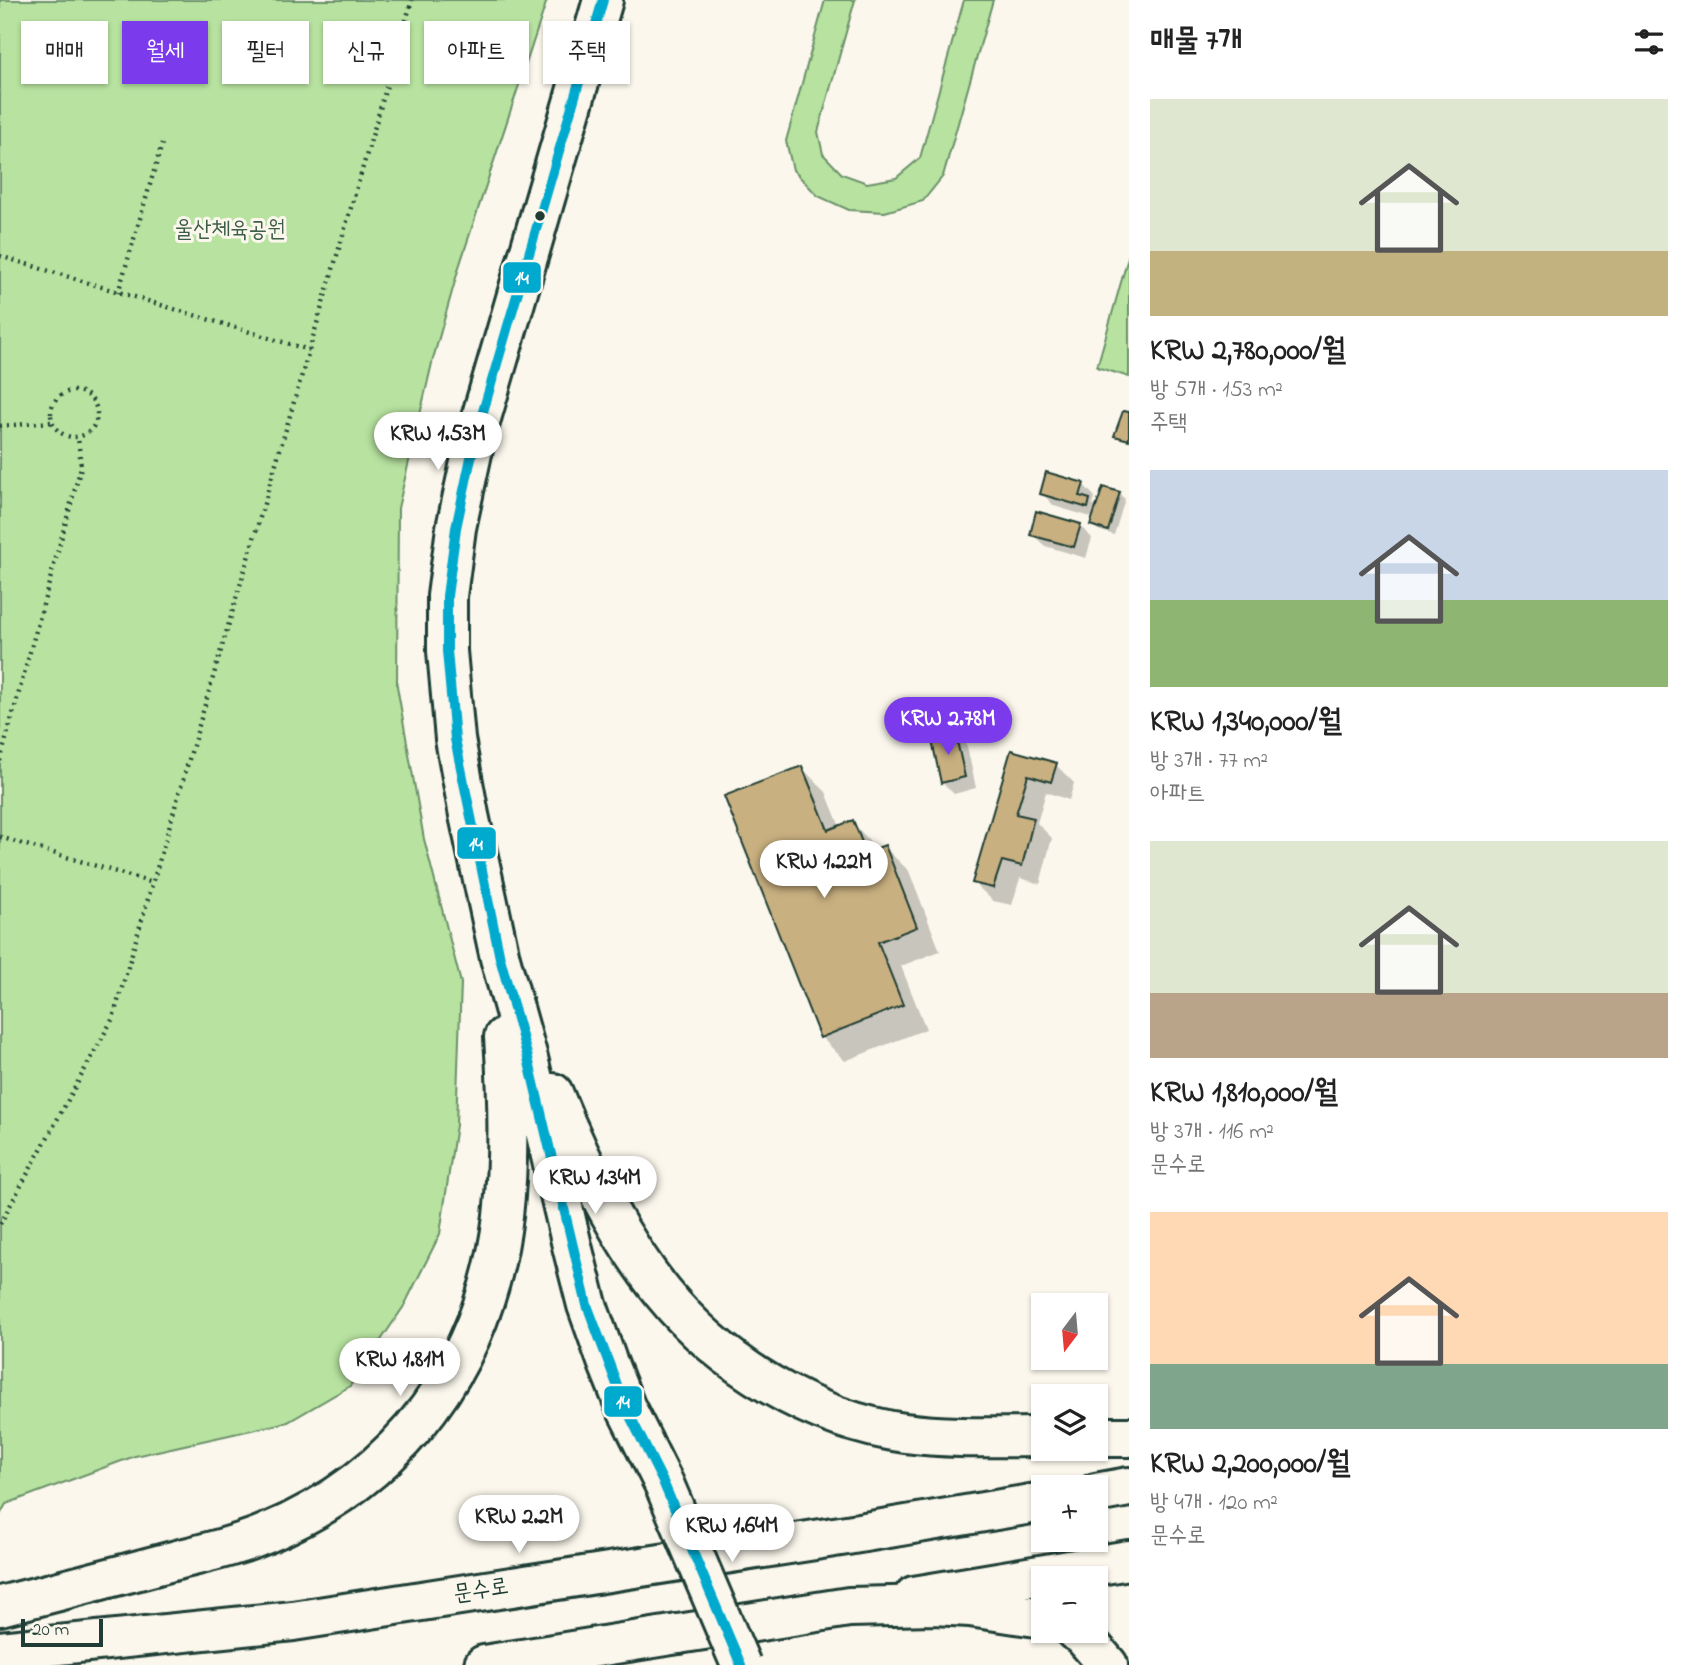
<!DOCTYPE html>
<html lang="ko">
<head>
<meta charset="utf-8">
<style>
  :root { --surface:#fff; --page:#f6f6f6; --text:#222; --muted:#767676; --accent:#7c3aed }
  body { margin:0; font-family:"Indie Flower","Poor Story",sans-serif; background:var(--page); color:var(--text); height:100vh; display:flex; flex-direction:column; font-size:26px; white-space:nowrap }
  * { box-sizing:border-box; margin:0 }
  p { font-size:23px; color:var(--muted) }
  .icon { flex:none; width:38px; height:38px; fill:none; stroke:currentColor; stroke-width:2; stroke-linecap:round; stroke-linejoin:round }
  .map { position:relative; flex:1; overflow:hidden }
  .drawer { display:flex; flex-direction:column; background:var(--surface); width:560px }
  .drawer>* { flex:none }
  .guide { position:absolute; left:21px; top:21px; width:665px; height:63px; display:flex; gap:14px }
  .needle { width:46px; rotate:196deg }
  .tools { position:absolute; left:1031px; top:1293px; display:grid; gap:14px }
  .tools a { display:grid; place-items:center; width:77px; height:77px; border-radius:0px; background:var(--surface); box-shadow:0 2px 5px #0004; font-size:35px }
  .scale { position:absolute; left:21px; bottom:18px; width:82px; box-sizing:border-box; padding-left:7px; border:4px solid #1f3d34; border-top:0; font-size:19px; line-height:24px; white-space:nowrap; color:#1f3d34; -webkit-text-stroke:5px #fbf7ec; paint-order:stroke }
  .price { position:absolute; translate:-50% -60px; padding:0 16px; border-radius:24px; background:#fff; color:#222; font-size:23px; line-height:46px; filter:drop-shadow(0 2px 4px #0008) }
  .price::after { content:''; position:absolute; left:50%; top:42px; width:21px; height:16px; margin-left:-10px; background:inherit; clip-path:polygon(0 0,100% 0,50% 100%) }
  .price.active { background:var(--accent); color:#fff }
  ul { padding:0; list-style:none }
  li { display:grid; align-content:center; gap:14px; height:371px; padding:0 21px }
  li span { display:grid; place-items:center; height:217px; border-radius:0px; color:#555 }
  li>.icon { margin-inline-start:auto }
  span .icon { width:126px; height:126px; fill:#fffc; stroke-width:1 }
  li b { font-size:30px }
  h2 { display:flex; justify-content:space-between; align-items:center; height:84px; padding:0 21px; font-size:30px }
  .tag { padding:0 24px; border-radius:0px; background:var(--surface); box-shadow:0 2px 5px #0004; font-size:24px; line-height:63px }
  .tag.active { background:var(--accent); color:#fff }
  main { display:flex; flex:1; min-height:0 }
  .map>svg:first-child { display:block }
  .green { fill:#b7e29f; stroke:#6b906a; stroke-width:2 }
  .shadow { fill:#0003 }
  .building { fill:#c9b080; stroke:#1f3d34; stroke-width:2 }
  .lines { fill:none; stroke-linecap:round; stroke-linejoin:round }
  .secondary-casing { stroke:#1f3d34; stroke-width:44 }
  .primary-casing { stroke:#1f3d34; stroke-width:44 }
  .path { stroke:#1f3d34; stroke-width:4.5; stroke-dasharray:2 5; stroke-linecap:butt }
  .secondary { stroke:#fbf7ec; stroke-width:38 }
  .primary { stroke:#fbf7ec; stroke-width:38 }
  .secondary-bridge-casing { stroke:#1f3d34; stroke-width:44; stroke-linecap:butt }
  .secondary-bridge { stroke:#fbf7ec; stroke-width:38 }
  .bus-1-casing { stroke:#fbf7ec; stroke-width:16 }
  .bus-1 { stroke:#00a9ce; stroke-width:10 }
  .bus-dot { fill:#1f3d34; stroke:#fbf7ec; stroke-width:2.5 }
  .labels { text-anchor:middle; dominant-baseline:central; stroke-width:6; stroke-linejoin:round; paint-order:stroke }
  .park-label { font-size:23px; fill:#3d5e49; stroke:#fbf7ec }
  .street-label { font-size:23px; fill:#1f3d34; stroke:#fbf7ec }
  .line-badge { stroke:#fbf7ec; stroke-width:2.5 }
  .badge-label { font-size:19px; text-anchor:middle; font-weight:bold; fill:#fff }
</style>
</head>
<body>
<main>
<div class="map">
<svg width="1129" height="1665" viewBox="0 0 1129 1665">
  <rect width="100%" height="100%" fill="#fbf7ec"/>
  <filter id="ink" filterUnits="userSpaceOnUse"><feTurbulence type="fractalNoise" baseFrequency=".0143" numOctaves="2"/><feDisplacementMap in="SourceGraphic" scale="14" xChannelSelector="R" yChannelSelector="G"/><feConvolveMatrix kernelMatrix="1 2 1 2 8 2 1 2 1" color-interpolation-filters="sRGB"/></filter>
  <g filter="url(#ink)">
    <!-- green -->
    <path class="green" d="M0 0H547L459 267 433 359 398 508 397 686 424 839 461 983 456 1125 440 1234 404 1306 350 1386 288 1422 135 1456 6 1504 0 1515Z
      M825 0H855L818 132 823 154 842 174 867 183 896 178 920 158 964 0H993L943 176 923 201 885 212 849 210 818 196 793 170 786 141Z
      M1129 254V377L1097 367Z"/>
    <!-- shadow -->
    <path class="shadow" d="M1083 484 1095 497 1093 504 1097 509 1119 494 1125 499 1114 535 1098 530 1092 525 1094 518 1054 506 1042 493Z
      M1080 526 1092 538 1086 558 1045 546 1032 534Z
      M954 734 967 746 976 788 954 794 942 782Z
      M1012 752 1056 765 1074 783 1069 800 1046 792 1037 823 1052 838 1040 884 1020 878 1012 905 993 901 974 883Z
      M802 768 826 792 840 827 852 822 878 850 884 847 909 871 940 951 901 966 926 1029 845 1061 821 1037Z"/>
    <!-- building -->
    <path class="building" d="M1123 411 1129 412V440L1114 436Z
      M1046 472 1084 483 1080 496 1090 499 1088 508 1040 494Z
      M1103 487 1120 492 1108 531 1090 525Z
      M1036 511 1081 524 1074 547 1030 535Z
      M955 732 965 777 941 783 931 736Z
      M1011 750 1057 763 1051 782 1028 775 1016 814 1034 818 1022 866 1002 861 993 888 972 883Z
      M802 766 828 830 853 820 866 852 885 845 917 927 878 942 903 1005 820 1038 724 796Z"/>
    <g class="lines">
      <defs>
        <path id="secondary" d="M603 0 475 439 456 528 447 596V651L455 739 469 815 500 958 528 1058 573 1250 587 1305 607 1361 625 1406 664 1484
          M553 1093C581 1162 616 1235 663 1293 721 1365 813 1420 905 1433 951 1439 997 1437 1043 1437
          M1096 1437H1129
          M1096 1493 1129 1487
          M914 1596 1129 1560
          M0 1606C56 1592 113 1577 169 1562 200 1554 235 1547 265 1534 402 1477 485 1363 503 1216 510 1157 508 1096 504 1037
          M0 1651 293 1621 847 1535 1043 1502
          M484 1665 678 1634"/>
        <path id="primary" d="M1075 1631 1082 1635 1108 1665
          M678 1634 849 1607 934 1605 970 1607 1043 1618"/>
      </defs>
      <!-- secondary casing -->
      <use href="#secondary" class="secondary-casing"/>
      <!-- primary casing -->
      <use href="#primary" class="primary-casing"/>
      <!-- path -->
      <path class="path" d="M0 256 309 350
        M118 293 162 144
        M51 414a23 23 0 1 1 46 0a23 23 0 1 1-46 0Z
        M0 426 52 422
        M0 761 81 467 78 437
        M0 837 153 883
        M0 1224 113 1018 412 0"/>
      <!-- secondary -->
      <use href="#secondary" class="secondary"/>
      <!-- primary -->
      <use href="#primary" class="primary"/>
      <defs>
        <path id="secondary-bridge" d="M664 1484 741 1665"/>
      </defs>
      <!-- secondary-bridge casing -->
      <use href="#secondary-bridge" class="secondary-bridge-casing"/>
      <!-- secondary-bridge -->
      <use href="#secondary-bridge" class="secondary-bridge"/>
      <defs>
        <path id="bus-1" d="M603 0 475 439 456 528 447 596V651L455 739 500 958 528 1058 587 1305 625 1406 664 1484 741 1665"/>
      </defs>
      <!-- bus-1 casing -->
      <use href="#bus-1" class="bus-1-casing"/>
      <!-- bus-1 -->
      <use href="#bus-1" class="bus-1"/>
    </g>
  </g>
  <!-- markers -->
  <circle class="bus-dot" cx="540" cy="216" r="6"/>
  <g class="labels">
    <!-- park labels -->
    <g class="park-label">
      <text x="230" y="230">울산체육공원</text>
    </g>
    <!-- street labels -->
    <g class="street-label">
      <text transform="translate(481 1591) rotate(-9)">문수로</text>
    </g>
  </g>
  <g class="line-badge">
    <rect x="502" y="261" width="40" height="33" rx="7" fill="#00a9ce"/>
    <rect x="456" y="826" width="41" height="34" rx="7" fill="#00a9ce"/>
    <rect x="603" y="1385" width="40" height="33" rx="7" fill="#00a9ce"/>
  </g>
  <g class="badge-label">
    <text x="522" y="284">14</text>
    <text x="476" y="850">14</text>
    <text x="623" y="1408">14</text>
  </g>
</svg>
<div class="tools">
<a><svg class="needle" viewBox="-14 -14 28 28"><path d="M0-13l5 13h-10z" fill="#e53935"/><path d="M0 13l5-13h-10z" fill="#767676"/></svg></a>
<a><svg class="icon" aria-label="layers" viewBox="0 0 24 24"><path d="M12 4l9 5-9 5-9-5zM3 14l9 5 9-5"/></svg></a>
<a>+</a>
<a>−</a>
</div>
<div class="scale">20 m</div>
<b class="price" style="left:438px;top:472px">KRW 1.53M</b>
<b class="price active" style="left:948px;top:757px">KRW 2.78M</b>
<b class="price" style="left:824px;top:900px">KRW 1.22M</b>
<b class="price" style="left:595px;top:1216px">KRW 1.34M</b>
<b class="price" style="left:400px;top:1398px">KRW 1.81M</b>
<b class="price" style="left:519px;top:1555px">KRW 2.2M</b>
<b class="price" style="left:732px;top:1564px">KRW 1.64M</b>
<div class="guide">
<a class="tag">매매</a>
<a class="tag active">월세</a>
<a class="tag">필터</a>
<a class="tag">신규</a>
<a class="tag">아파트</a>
<a class="tag">주택</a>
</div>
</div>
<section class="drawer">
<h2>매물 7개<svg class="icon" aria-label="filters" viewBox="0 0 24 24"><path d="M4 7h16M4 17h16"/><circle cx="9" cy="7" r="2"/><circle cx="15" cy="17" r="2"/></svg></h2>
<ul>
<li><span style="background:linear-gradient(#dfe7d0 70%,#c2b280 0)"><svg class="icon" aria-label="home" viewBox="0 0 24 24"><path d="M3 11l9-7 9 7M6 9v11h12V9"/></svg></span><div><b>KRW 2,780,000/월</b><p>방 5개 · 153 m²</p><p>주택</p></div></li>
<li><span style="background:linear-gradient(#c9d6e8 60%,#8fb573 0)"><svg class="icon" aria-label="home" viewBox="0 0 24 24"><path d="M3 11l9-7 9 7M6 9v11h12V9"/></svg></span><div><b>KRW 1,340,000/월</b><p>방 3개 · 77 m²</p><p>아파트</p></div></li>
<li><span style="background:linear-gradient(#dfe7d0 70%,#b9a48a 0)"><svg class="icon" aria-label="home" viewBox="0 0 24 24"><path d="M3 11l9-7 9 7M6 9v11h12V9"/></svg></span><div><b>KRW 1,810,000/월</b><p>방 3개 · 116 m²</p><p>문수로</p></div></li>
<li><span style="background:linear-gradient(#ffd9b3 70%,#7fa58c 0)"><svg class="icon" aria-label="home" viewBox="0 0 24 24"><path d="M3 11l9-7 9 7M6 9v11h12V9"/></svg></span><div><b>KRW 2,200,000/월</b><p>방 4개 · 120 m²</p><p>문수로</p></div></li>
</ul>
</section>
</main>
</body>
</html>
